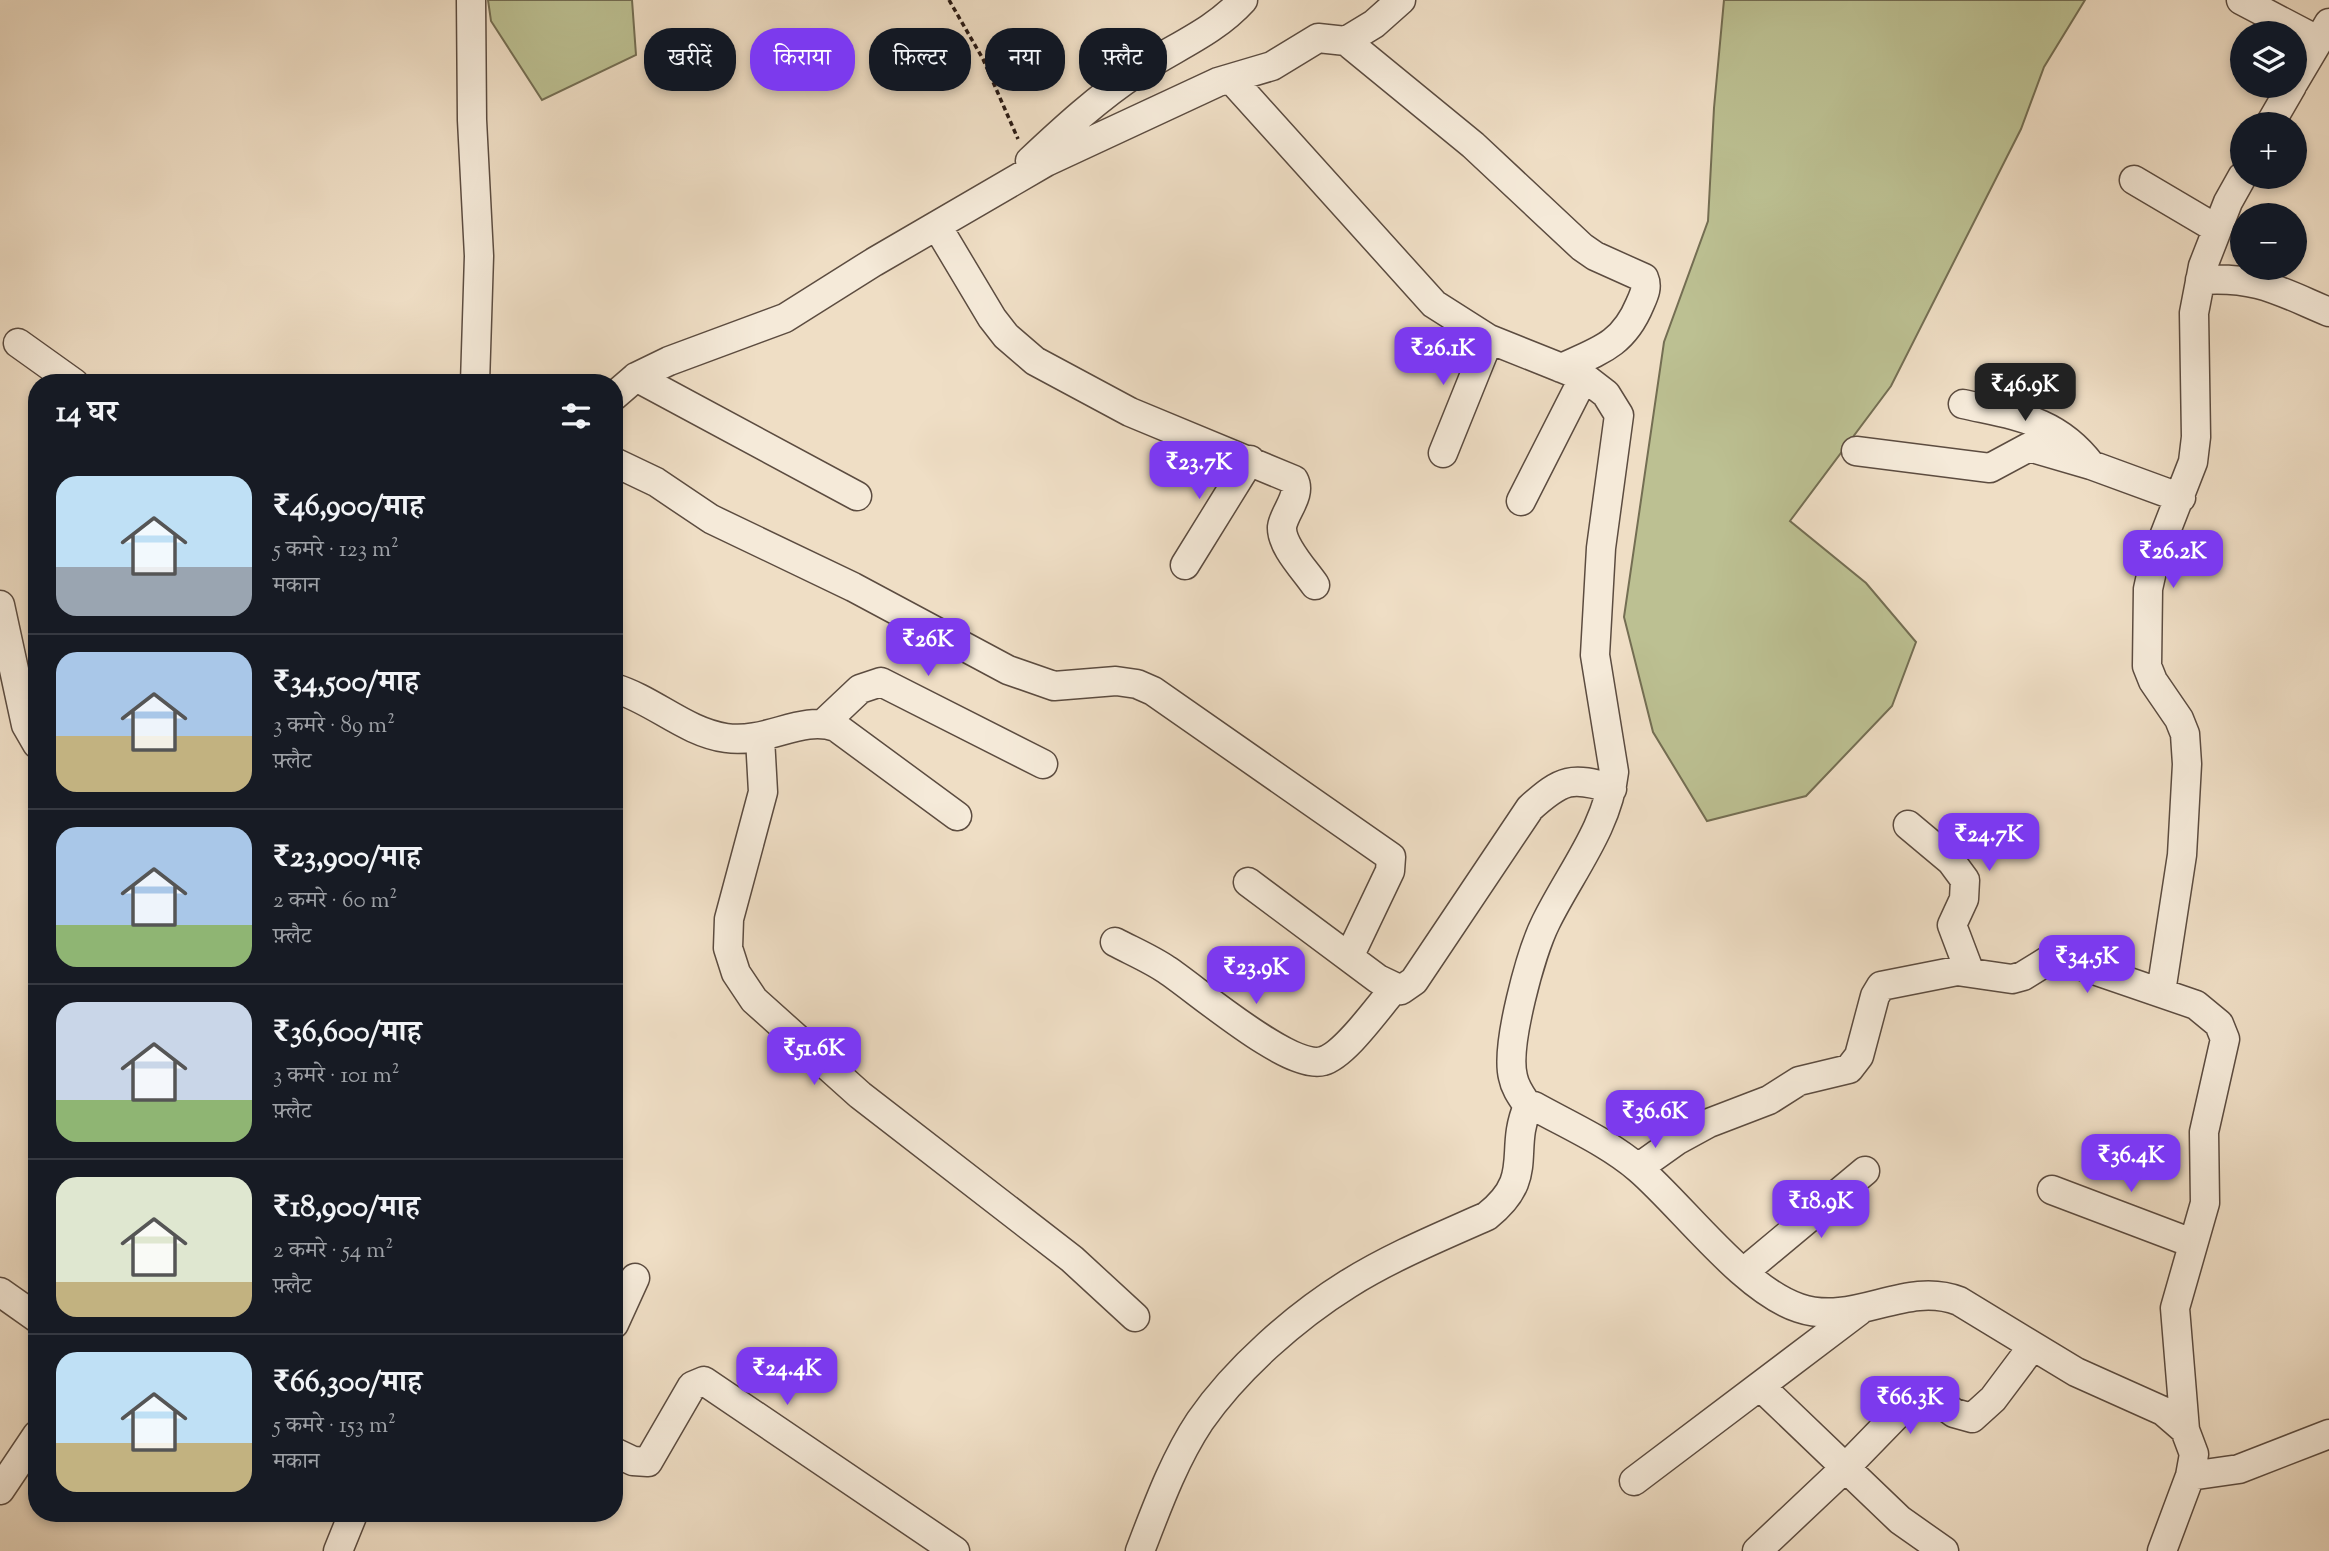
<!DOCTYPE html>
<html lang="hi">
<head>
<meta charset="utf-8">
<style>
  :root { --surface:#171b24; --page:#242831; --text:#f1f3f6; --muted:#9ea1a6; --line:#363941; --accent:#7c3aed }
  body { margin:0; font-family:"Sorts Mill Goudy","Noto Serif Devanagari",serif; background:var(--page); color:var(--text); height:100vh; display:flex; flex-direction:column; font-size:26px; white-space:nowrap }
  * { box-sizing:border-box; margin:0 }
  p { font-size:23px; color:var(--muted) }
  .icon { flex:none; width:38px; height:38px; fill:none; stroke:currentColor; stroke-width:2; stroke-linecap:round; stroke-linejoin:round }
  .map { position:relative; flex:1; overflow:hidden }
  .side { position:absolute; left:28px; top:374px; width:595px; height:1148px; display:flex; flex-direction:column; background:var(--surface); border-radius:28px; box-shadow:0 4px 10px #0003 }
  .side>* { flex:none }
  .hud { position:absolute; left:644px; top:28px; width:665px; height:63px; display:flex; gap:14px }
  .fabs { position:absolute; left:2230px; top:21px; display:grid; gap:14px }
  .fabs a { display:grid; place-items:center; width:77px; height:77px; border-radius:50%; background:var(--surface); box-shadow:0 4px 10px #0003; font-size:35px }
  .price { position:absolute; translate:-50% -60px; padding:0 16px; border-radius:14px; background:var(--accent); color:#fff; font-size:23px; line-height:46px; filter:drop-shadow(0 2px 4px #0008) }
  .price::after { content:''; position:absolute; left:50%; top:42px; width:21px; height:16px; margin-left:-10px; background:inherit; clip-path:polygon(0 0,100% 0,50% 100%) }
  .price.on { background:#222; color:#fff }
  ul { padding:0; list-style:none }
  li { display:flex; align-items:center; gap:21px; height:175px; padding:0 28px }
  li+li { border-top:2px solid var(--line) }
  li span { display:grid; place-items:center; flex:none; width:196px; height:140px; border-radius:21px; color:#555 }
  li>.icon { margin-inline-start:auto }
  span .icon { width:84px; height:84px; fill:#fffc; stroke-width:1 }
  li b { font-size:30px }
  h2 { display:flex; justify-content:space-between; align-items:center; height:84px; padding:0 28px; font-size:30px }
  .chip { padding:0 24px; border-radius:28px; background:var(--surface); box-shadow:0 4px 10px #0003; font-size:24px; line-height:63px }
  .chip.on { background:var(--accent); color:#fff }
  .map>svg:first-child { display:block }
  .green { fill:#bcc092; stroke:#746e53; stroke-width:2 }
  .lines { fill:none; stroke-linecap:round; stroke-linejoin:round }
  .minor-casing { stroke:#5c4c40; stroke-width:31 }
  .path { stroke:#2b1b14; stroke-width:3.5; stroke-dasharray:5 3.5; stroke-linecap:butt }
  .minor { stroke:#f5ead9; stroke-width:28 }
</style>
</head>
<body>
<div class="map">
<svg width="2329" height="1551" viewBox="0 0 2329 1551">
  <rect width="100%" height="100%" fill="#efdec5"/>
  <filter id="stains"><feTurbulence type="fractalNoise" baseFrequency=".00286" numOctaves="4"/><feColorMatrix values="0 0 0 0 .2 0 0 0 0 .09 0 0 0 0 .02 0 0 0 .5 -.17"/></filter>
  <radialGradient id="worn" r=".72"><stop offset=".6" stop-color="#630" stop-opacity="0"/><stop offset="1" stop-color="#630" stop-opacity=".3"/></radialGradient>
  <!-- green -->
  <path class="green" d="M488 0H632L636 55 542 100 491 21Z
    M1724 0H2085L2044 67 2021 129 1891 386 1790 521 1866 583 1916 642 1892 706 1806 796 1707 821 1653 732 1624 617 1664 342 1708 221 1714 108Z"/>
  <g class="lines">
    <defs>
      <path id="minor" d="M471 0 472 120 479 256 475 383
        M2241 0 2319 41
        M1346 41 1374 24 1401 0
        M1232 80 1434 304 1489 339 1584 377 1606 394 1619 415 1601 548 1595 655 1614 772C1608 827 1570 873 1546 922 1531 952 1505 1046 1513 1077 1515 1088 1522 1097 1528 1106
        M2294 82 2329 23
        M2270 124 2292 86
        M1030 161C1064 129 1099 97 1137 72 1174 47 1213 33 1243 0
        M2134 180 2217 229
        M937 226 992 318 1006 336 1035 361 1130 412 1294 480C1302 495 1284 512 1282 527 1281 546 1305 570 1315 585
        M2200 280C2257 276 2279 291 2329 312
        M18 343 74 383
        M636 377 857 496
        M614 396 636 377 669 361 785 318 874 262 1046 162 1218 82 1272 66 1318 38 1346 41 1473 145 1582 247 1595 256 1644 278C1648 287 1644 295 1640 304 1623 345 1599 351 1561 368
        M1963 404C2016 416 2056 419 2091 465
        M1856 451 1990 468 2029 447 2091 465 2181 498
        M1443 453 1489 339
        M614 462 656 482 711 519 853 587 1008 670 1054 686 1116 681 1137 684 1153 691 1391 857 1390 871 1349 957
        M1521 501 1584 377
        M1185 565 1250 460
        M0 605 26 725 37 744
        M614 688C654 700 685 732 726 738 767 744 801 715 836 727L957 816
        M824 723 860 689 881 682 1043 764
        M760 738 763 792 729 919 728 948 736 973 754 1000 860 1095 1072 1259 1135 1317
        M1908 825 1951 861 1965 880 1964 899 1952 925 1969 970
        M1248 882 1378 979 1401 990 1414 981 1530 808C1562 779 1572 776 1612 789
        M1115 942C1132 951 1151 959 1167 970 1196 989 1290 1071 1323 1061 1345 1055 1378 1007 1394 989
        M2161 992 2182 855 2187 764 2185 734 2179 719 2153 681 2147 666 2148 589 2154 562 2193 462 2196 437 2194 313 2203 266 2228 202 2242 177
        M1638 1168 1676 1141 1709 1123 1769 1100 1799 1081 1849 1069 1859 1056 1875 996 1881 986 1957 971 2012 979 2023 976 2052 958H2059L2196 1005 2219 1024 2225 1039 2204 1132 2205 1203 2175 1308 2185 1430
        M2052 1190 2192 1243
        M1745 1271 1865 1171
        M0 1292 37 1318
        M614 1324 635 1278
        M1760 1386 1900 1520 1944 1551
        M614 1452 633 1461 648 1462 692 1386 704 1381 955 1551
        M2190 1476 2239 1469 2329 1434
        M1634 1481 1859 1311
        M0 1490 37 1435
        M338 1551 353 1514
        M1140 1551C1157 1507 1174 1460 1200 1421 1236 1369 1295 1317 1348 1284 1391 1257 1440 1237 1487 1216 1536 1177 1508 1152 1528 1106H1534C1568 1125 1609 1143 1639 1169 1683 1207 1744 1290 1799 1308 1855 1327 1905 1280 1959 1301L2076 1372 2163 1411 2185 1430 2194 1454 2190 1476 2162 1551
        M1757 1551 1845 1468 1917 1394 1927 1393 1954 1413 1972 1418 1993 1399 2032 1347"/>
    </defs>
    <!-- minor casing -->
    <use href="#minor" class="minor-casing"/>
    <!-- path -->
    <path class="path" d="M949 0 983 59 1018 139"/>
    <!-- minor -->
    <use href="#minor" class="minor"/>
  </g>
  <rect width="100%" height="100%" filter="url(#stains)"/>
  <rect width="100%" height="100%" fill="url(#worn)"/>
</svg>
<div class="fabs">
<a><svg class="icon" aria-label="layers" viewBox="0 0 24 24"><path d="M12 4l9 5-9 5-9-5zM3 14l9 5 9-5"/></svg></a>
<a>+</a>
<a>−</a>
</div>
<b class="price" style="left:1443px;top:387px">₹26.1K</b>
<b class="price on" style="left:2025px;top:423px">₹46.9K</b>
<b class="price" style="left:1199px;top:501px">₹23.7K</b>
<b class="price" style="left:2173px;top:590px">₹26.2K</b>
<b class="price" style="left:928px;top:678px">₹26K</b>
<b class="price" style="left:1989px;top:873px">₹24.7K</b>
<b class="price" style="left:2087px;top:995px">₹34.5K</b>
<b class="price" style="left:1256px;top:1006px">₹23.9K</b>
<b class="price" style="left:814px;top:1087px">₹51.6K</b>
<b class="price" style="left:1655px;top:1150px">₹36.6K</b>
<b class="price" style="left:2131px;top:1194px">₹36.4K</b>
<b class="price" style="left:1821px;top:1240px">₹18.9K</b>
<b class="price" style="left:787px;top:1407px">₹24.4K</b>
<b class="price" style="left:1910px;top:1436px">₹66.3K</b>
<div class="hud">
<a class="chip">खरीदें</a>
<a class="chip on">किराया</a>
<a class="chip">फ़िल्टर</a>
<a class="chip">नया</a>
<a class="chip">फ़्लैट</a>
</div>
<section class="side">
<h2>14 घर<svg class="icon" aria-label="filters" viewBox="0 0 24 24"><path d="M4 7h16M4 17h16"/><circle cx="9" cy="7" r="2"/><circle cx="15" cy="17" r="2"/></svg></h2>
<ul>
<li><span style="background:linear-gradient(#bfe0f5 65%,#9aa5b1 0)"><svg class="icon" aria-label="home" viewBox="0 0 24 24"><path d="M3 11l9-7 9 7M6 9v11h12V9"/></svg></span><div><b>₹46,900/माह</b><p>5 कमरे · 123 m²</p><p>मकान</p></div></li>
<li><span style="background:linear-gradient(#a9c7e8 60%,#c2b280 0)"><svg class="icon" aria-label="home" viewBox="0 0 24 24"><path d="M3 11l9-7 9 7M6 9v11h12V9"/></svg></span><div><b>₹34,500/माह</b><p>3 कमरे · 89 m²</p><p>फ़्लैट</p></div></li>
<li><span style="background:linear-gradient(#a9c7e8 70%,#8fb573 0)"><svg class="icon" aria-label="home" viewBox="0 0 24 24"><path d="M3 11l9-7 9 7M6 9v11h12V9"/></svg></span><div><b>₹23,900/माह</b><p>2 कमरे · 60 m²</p><p>फ़्लैट</p></div></li>
<li><span style="background:linear-gradient(#c9d6e8 70%,#8fb573 0)"><svg class="icon" aria-label="home" viewBox="0 0 24 24"><path d="M3 11l9-7 9 7M6 9v11h12V9"/></svg></span><div><b>₹36,600/माह</b><p>3 कमरे · 101 m²</p><p>फ़्लैट</p></div></li>
<li><span style="background:linear-gradient(#dfe7d0 75%,#c2b280 0)"><svg class="icon" aria-label="home" viewBox="0 0 24 24"><path d="M3 11l9-7 9 7M6 9v11h12V9"/></svg></span><div><b>₹18,900/माह</b><p>2 कमरे · 54 m²</p><p>फ़्लैट</p></div></li>
<li><span style="background:linear-gradient(#bfe0f5 65%,#c2b280 0)"><svg class="icon" aria-label="home" viewBox="0 0 24 24"><path d="M3 11l9-7 9 7M6 9v11h12V9"/></svg></span><div><b>₹66,300/माह</b><p>5 कमरे · 153 m²</p><p>मकान</p></div></li>
</ul>
</section>
</div>
</body>
</html>
